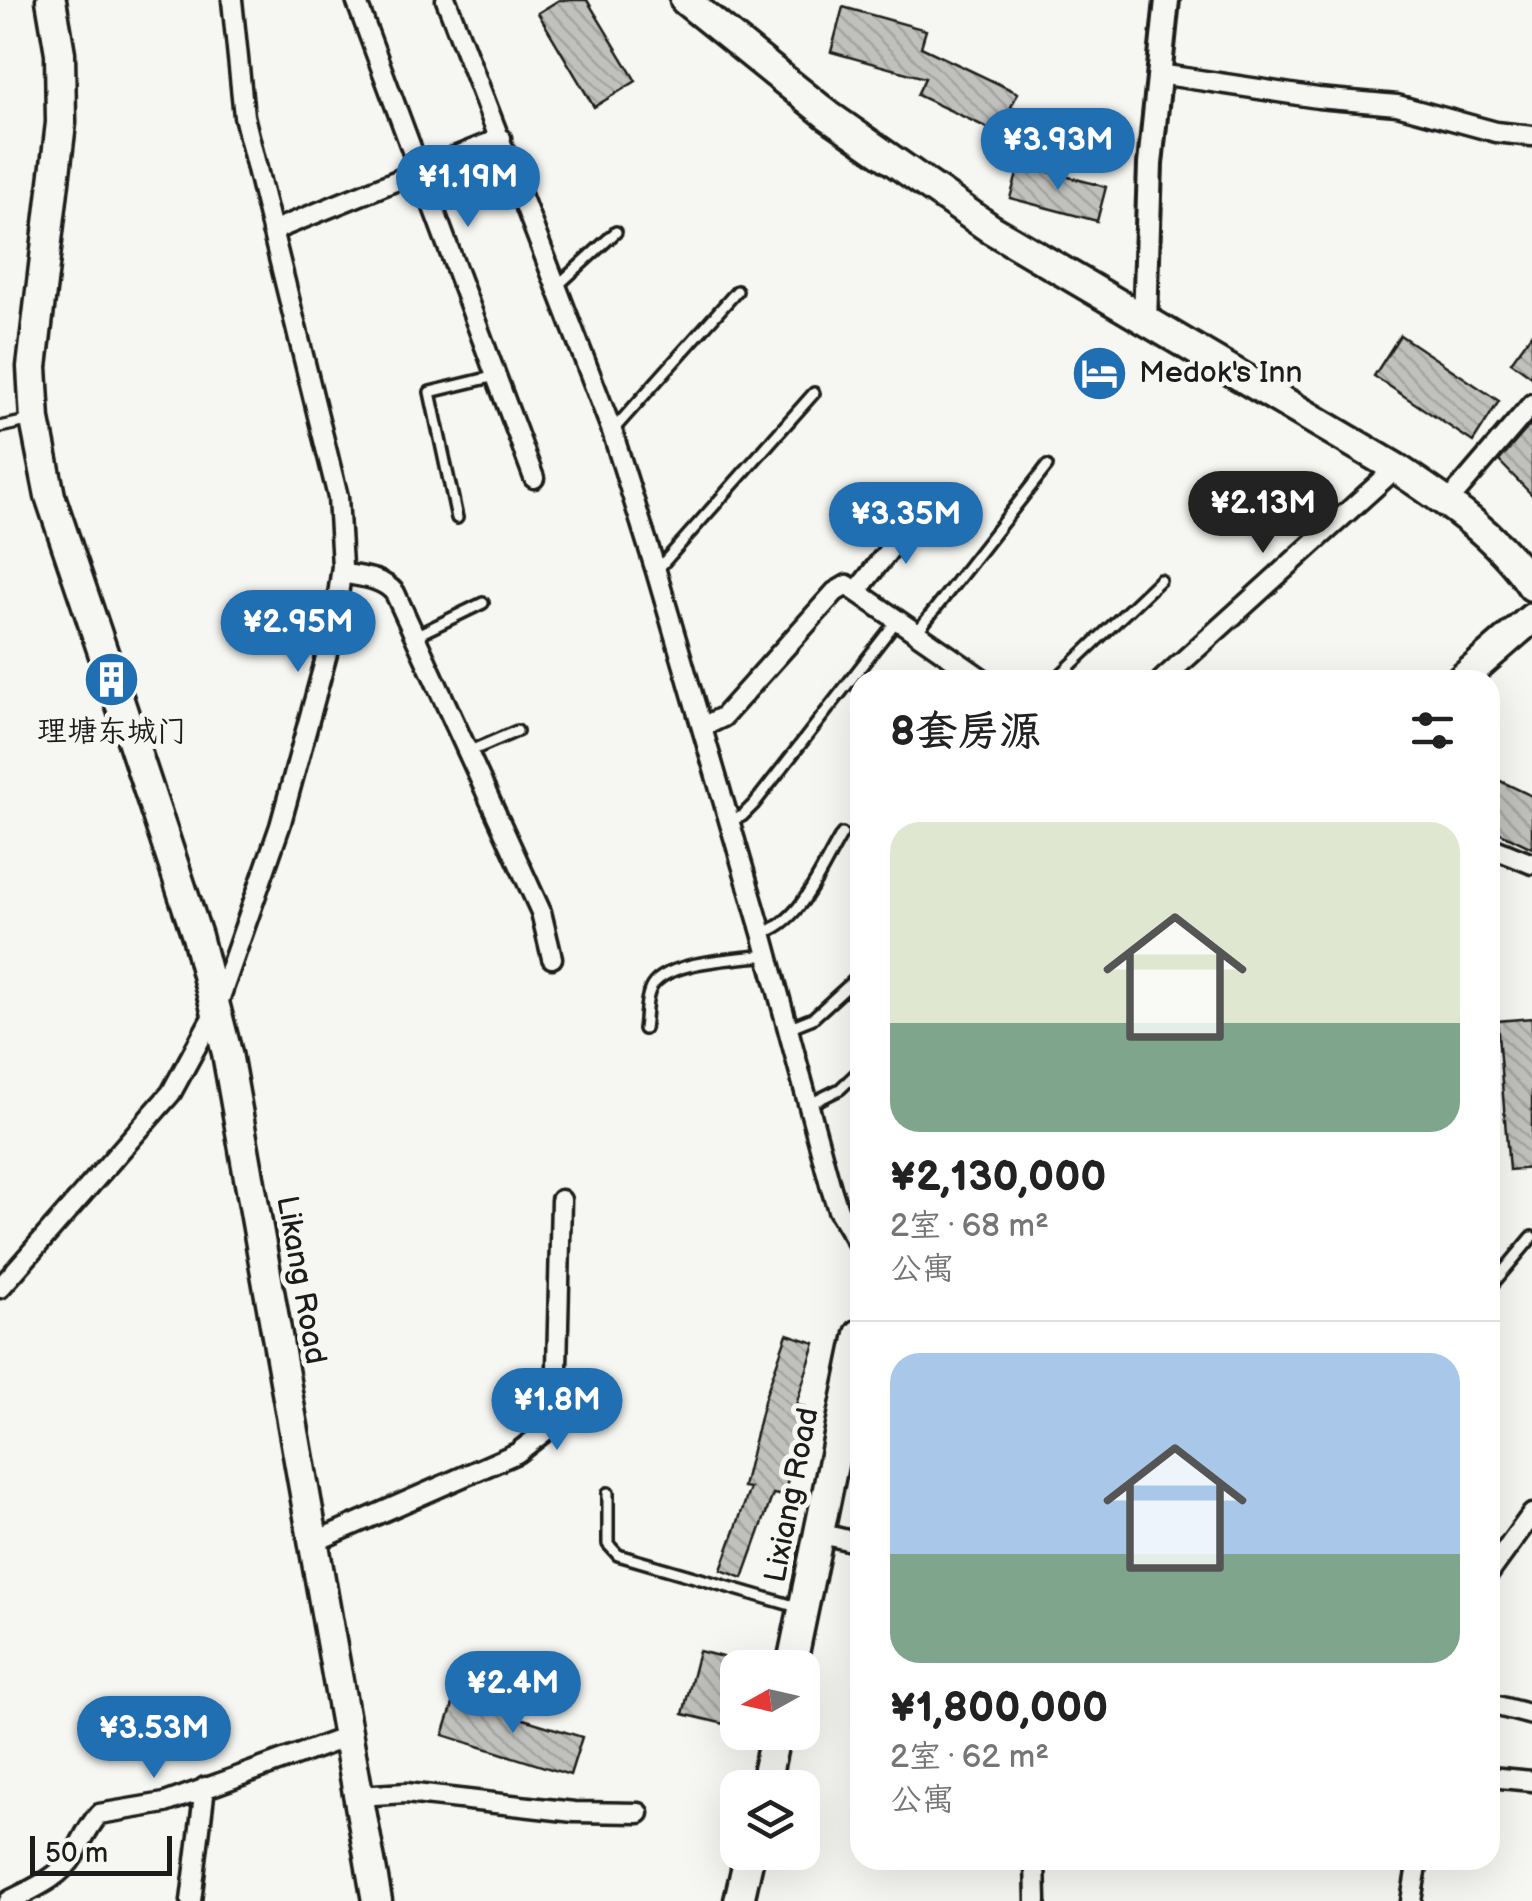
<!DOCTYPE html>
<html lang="zh">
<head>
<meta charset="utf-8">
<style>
  :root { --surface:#fff; --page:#f2f2f2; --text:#222; --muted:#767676; --line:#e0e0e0; --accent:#1f6fb2 }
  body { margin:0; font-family:"Balsamiq Sans","LXGW WenKai TC",sans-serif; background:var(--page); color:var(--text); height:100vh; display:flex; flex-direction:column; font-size:38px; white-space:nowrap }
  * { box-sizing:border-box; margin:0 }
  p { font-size:32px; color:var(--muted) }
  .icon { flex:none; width:55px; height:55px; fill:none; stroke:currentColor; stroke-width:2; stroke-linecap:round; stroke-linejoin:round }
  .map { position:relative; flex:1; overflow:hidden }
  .sheet { position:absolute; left:850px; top:670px; width:650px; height:1200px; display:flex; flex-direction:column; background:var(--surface); border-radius:30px; box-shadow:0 10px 40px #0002 }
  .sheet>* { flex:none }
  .needle { width:65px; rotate:262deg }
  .tools { position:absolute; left:720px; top:1650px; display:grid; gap:20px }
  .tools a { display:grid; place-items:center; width:100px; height:100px; border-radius:20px; background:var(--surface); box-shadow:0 10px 40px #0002; font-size:50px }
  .scale { position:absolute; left:30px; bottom:25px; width:142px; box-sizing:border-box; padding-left:10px; border:5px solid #1c1c1c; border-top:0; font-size:28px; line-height:35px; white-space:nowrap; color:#1c1c1c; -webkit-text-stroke:8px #f6f6f2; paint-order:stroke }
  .price { position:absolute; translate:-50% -85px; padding:0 22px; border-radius:35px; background:var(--accent); color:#fff; font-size:32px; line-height:65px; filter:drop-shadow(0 2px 5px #0008) }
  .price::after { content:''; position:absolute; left:50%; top:60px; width:30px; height:22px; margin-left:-15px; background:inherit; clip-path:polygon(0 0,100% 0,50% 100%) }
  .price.active { background:#222; color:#fff }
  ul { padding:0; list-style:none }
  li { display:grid; align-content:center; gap:20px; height:530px; padding:0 40px }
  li+li { border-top:2px solid var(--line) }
  li span { display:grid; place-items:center; height:310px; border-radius:30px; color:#555 }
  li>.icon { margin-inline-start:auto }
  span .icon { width:180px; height:180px; fill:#fffc; stroke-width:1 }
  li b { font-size:42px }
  h2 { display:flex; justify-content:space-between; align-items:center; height:120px; padding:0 40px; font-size:42px }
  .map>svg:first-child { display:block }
  .building { fill:url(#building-back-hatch); stroke:#1c1c1c; stroke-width:2.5 }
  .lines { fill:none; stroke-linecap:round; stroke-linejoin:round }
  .service-casing { stroke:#1c1c1c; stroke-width:16 }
  .minor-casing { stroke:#1c1c1c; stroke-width:25 }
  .tertiary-casing { stroke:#1c1c1c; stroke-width:30 }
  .primary-casing { stroke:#1c1c1c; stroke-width:35 }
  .service { stroke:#f6f6f2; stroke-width:9 }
  .minor { stroke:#f6f6f2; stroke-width:18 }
  .tertiary { stroke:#f6f6f2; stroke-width:22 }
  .primary { stroke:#f6f6f2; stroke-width:28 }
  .labels { text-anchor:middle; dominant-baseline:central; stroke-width:10; stroke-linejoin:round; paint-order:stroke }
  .poi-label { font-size:30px; fill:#1c1c1c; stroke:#f6f6f2; text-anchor:start }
  .street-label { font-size:30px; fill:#1c1c1c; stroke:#f6f6f2 }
</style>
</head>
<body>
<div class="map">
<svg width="1532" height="1901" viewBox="0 0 1532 1901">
  <defs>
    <pattern id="building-back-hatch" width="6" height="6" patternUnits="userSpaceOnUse" patternTransform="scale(2.5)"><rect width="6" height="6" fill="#c0c0bd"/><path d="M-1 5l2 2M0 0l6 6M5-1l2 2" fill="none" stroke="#a4a4a2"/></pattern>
  </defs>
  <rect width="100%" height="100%" fill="#f6f6f2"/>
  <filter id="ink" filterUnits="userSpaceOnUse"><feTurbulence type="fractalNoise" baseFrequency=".01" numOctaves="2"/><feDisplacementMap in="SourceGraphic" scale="20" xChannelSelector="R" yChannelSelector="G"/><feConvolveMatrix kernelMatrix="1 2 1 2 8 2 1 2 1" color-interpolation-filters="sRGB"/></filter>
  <g filter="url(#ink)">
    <!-- building -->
    <path class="building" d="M559 0H587L636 81 594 107 538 13Z
      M843 7 926 30 921 47 1018 93 1011 107 1023 113 1011 139 917 95 925 78 831 52Z
      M1020 164 1106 187 1097 221 1010 198Z
      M1532 333V377L1511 362Z
      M1400 335 1499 401 1473 442 1374 376Z
      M1532 423V495L1499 461Z
      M1490 776 1532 796V848L1490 828Z
      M1532 1018V1168L1509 1170 1497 1021Z
      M787 1334 815 1343 796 1405 805 1407 784 1496 773 1494 743 1578 721 1570 750 1488 743 1487 765 1397Z
      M699 1651 738 1661V1709L733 1726 683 1714Z
      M455 1698 582 1737 570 1775 443 1735Z"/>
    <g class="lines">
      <defs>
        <path id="service" d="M556 287 616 232
          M0 427 32 420
          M614 429 737 291
          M457 518 430 392 496 376
          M658 569 814 393
          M917 632 1047 466
          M415 636 483 603
          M1055 680 1160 580
          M468 752 517 731
          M729 821 742 816 754 804 898 619
          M762 933C802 922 821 868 842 834
          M788 1028 813 1018 860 975
          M644 1029C646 1017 645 1001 650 990 662 960 739 959 768 955
          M808 1105 840 1089 860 1070
          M1490 1287 1532 1237
          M608 1493V1544L618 1555 801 1608"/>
        <path id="minor" d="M356 0 534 478
          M446 0 612 431 656 571 762 933 831 1188 838 1210 860 1247
          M1159 74 1318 98 1397 105 1496 132 1532 136
          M272 231 501 138
          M1448 502 1532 404
          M341 573C361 577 382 577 395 593L541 912 552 958
          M858 590 917 514
          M1162 680 1396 468
          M702 727 723 717 835 592 847 585 984 680
          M1490 847 1532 864
          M0 1288 171 1093 215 1012 280 826 333 632 342 566 338 497 244 116 232 0
          M818 1533 860 1543
          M314 1542 517 1453 548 1429 556 1409 561 1200
          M1490 1572 1532 1514
          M1490 1704 1532 1715
          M1490 1777 1532 1781
          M358 1796 406 1793 574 1812 639 1813
          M1035 1860 1036 1901
          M9 1901C32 1889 60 1878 74 1855 83 1839 87 1828 99 1814L165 1803 347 1737
          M191 1901 205 1787
          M1411 1901 1418 1860"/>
        <path id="tertiary" d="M1145 322 1150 164 1167 0"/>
        <path id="primary" d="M51 0 60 53 61 123 32 367 35 420 50 496 111 676
          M685 0 829 116 991 229 1396 468C1446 501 1497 535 1532 586
          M1461 680 1532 618
          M113 682 197 936 227 1053 377 1901
          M791 1668 860 1334
          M764 1788 776 1732
          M739 1901 750 1852"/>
      </defs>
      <!-- service casing -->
      <use href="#service" class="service-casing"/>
      <!-- minor casing -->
      <use href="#minor" class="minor-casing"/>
      <!-- tertiary casing -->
      <use href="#tertiary" class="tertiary-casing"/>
      <!-- primary casing -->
      <use href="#primary" class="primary-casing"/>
      <!-- service -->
      <use href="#service" class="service"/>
      <!-- minor -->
      <use href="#minor" class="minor"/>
      <!-- tertiary -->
      <use href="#tertiary" class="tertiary"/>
      <!-- primary -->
      <use href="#primary" class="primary"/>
    </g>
  </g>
  <!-- icons -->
  <defs>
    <symbol id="hotel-disc" viewBox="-11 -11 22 22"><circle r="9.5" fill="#1f6fb2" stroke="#f6f6f2"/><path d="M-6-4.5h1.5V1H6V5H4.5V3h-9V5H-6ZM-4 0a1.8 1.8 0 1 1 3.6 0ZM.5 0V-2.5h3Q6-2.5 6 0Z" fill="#fff"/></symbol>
    <symbol id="building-disc" viewBox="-11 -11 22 22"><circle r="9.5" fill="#1f6fb2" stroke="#f6f6f2"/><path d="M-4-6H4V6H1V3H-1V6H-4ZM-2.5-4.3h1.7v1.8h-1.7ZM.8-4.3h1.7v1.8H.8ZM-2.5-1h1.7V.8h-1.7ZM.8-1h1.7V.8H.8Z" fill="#fff"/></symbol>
  </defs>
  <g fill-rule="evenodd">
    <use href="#hotel-disc" x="1068" y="342" width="63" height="63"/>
    <use href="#building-disc" x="80" y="648" width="63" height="63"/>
  </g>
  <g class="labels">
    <!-- poi labels -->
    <g class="poi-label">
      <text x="1139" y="373">Medok's Inn</text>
      <text x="112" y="732" text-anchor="middle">理塘东城门</text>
    </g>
    <!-- street labels -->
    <g class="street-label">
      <text transform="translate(301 1280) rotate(80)">Likang Road</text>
      <text transform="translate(792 1495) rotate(-79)">Lixiang Road</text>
    </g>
  </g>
</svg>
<div class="tools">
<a><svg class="needle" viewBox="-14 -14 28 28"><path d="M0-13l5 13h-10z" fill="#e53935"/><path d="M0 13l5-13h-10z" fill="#767676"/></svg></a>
<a><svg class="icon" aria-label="layers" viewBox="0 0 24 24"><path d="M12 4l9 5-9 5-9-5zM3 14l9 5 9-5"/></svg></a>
</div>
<div class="scale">50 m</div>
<b class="price" style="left:1058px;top:193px">¥3.93M</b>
<b class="price" style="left:468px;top:230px">¥1.19M</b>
<b class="price active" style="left:1263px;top:556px">¥2.13M</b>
<b class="price" style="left:906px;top:567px">¥3.35M</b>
<b class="price" style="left:298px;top:675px">¥2.95M</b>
<b class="price" style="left:557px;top:1453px">¥1.8M</b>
<b class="price" style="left:513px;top:1736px">¥2.4M</b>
<b class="price" style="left:154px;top:1781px">¥3.53M</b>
<section class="sheet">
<h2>8套房源<svg class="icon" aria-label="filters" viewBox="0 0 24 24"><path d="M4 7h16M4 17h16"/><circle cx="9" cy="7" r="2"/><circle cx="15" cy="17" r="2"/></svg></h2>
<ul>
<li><span style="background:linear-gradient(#dfe7d0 65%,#7fa58c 0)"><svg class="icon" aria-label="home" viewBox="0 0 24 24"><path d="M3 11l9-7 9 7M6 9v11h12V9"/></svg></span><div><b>¥2,130,000</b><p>2室 · 68 m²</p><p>公寓</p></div></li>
<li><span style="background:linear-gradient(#a9c7e8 65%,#7fa58c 0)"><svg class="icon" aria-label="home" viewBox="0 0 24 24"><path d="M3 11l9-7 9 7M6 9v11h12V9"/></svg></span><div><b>¥1,800,000</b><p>2室 · 62 m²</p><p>公寓</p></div></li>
</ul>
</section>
</div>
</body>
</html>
